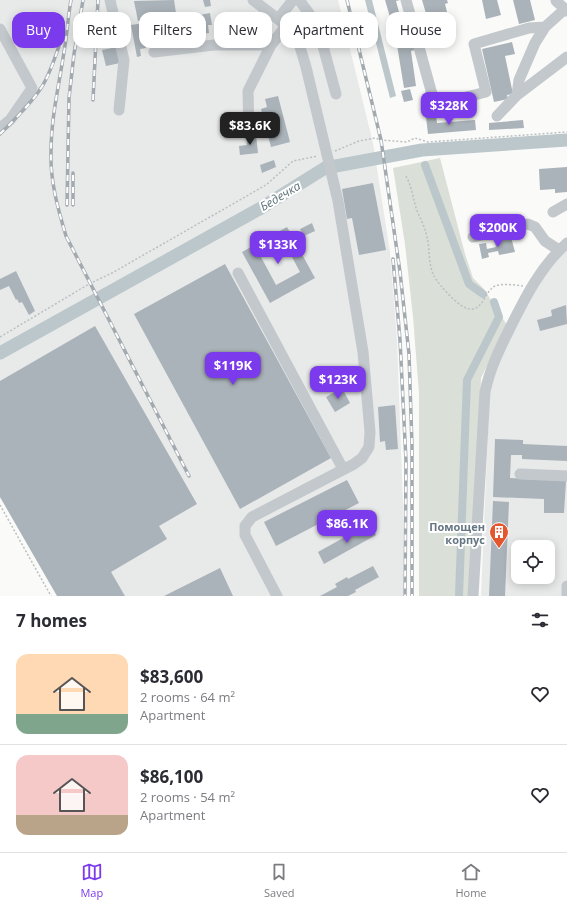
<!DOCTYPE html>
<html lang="en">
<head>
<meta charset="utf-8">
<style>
  :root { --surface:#fff; --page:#f2f2f3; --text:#2b2b33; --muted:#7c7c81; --line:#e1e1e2; --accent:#7c3aed }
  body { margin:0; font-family:"Open Sans",sans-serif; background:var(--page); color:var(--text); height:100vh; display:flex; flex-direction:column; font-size:15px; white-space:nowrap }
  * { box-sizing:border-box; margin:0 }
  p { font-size:13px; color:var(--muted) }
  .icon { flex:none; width:22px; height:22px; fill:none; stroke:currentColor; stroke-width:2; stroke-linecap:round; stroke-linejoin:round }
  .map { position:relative; height:596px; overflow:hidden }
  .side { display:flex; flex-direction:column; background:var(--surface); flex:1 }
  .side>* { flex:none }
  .banner { position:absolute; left:12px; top:12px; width:543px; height:36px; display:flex; gap:8px }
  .fabs { position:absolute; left:511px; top:540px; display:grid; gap:8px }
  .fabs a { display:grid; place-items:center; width:44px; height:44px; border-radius:8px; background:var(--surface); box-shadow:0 2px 10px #0003; font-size:20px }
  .price { position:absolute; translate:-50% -34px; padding:0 9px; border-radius:8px; background:var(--accent); color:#fff; font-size:13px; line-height:26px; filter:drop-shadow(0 1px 2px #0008) }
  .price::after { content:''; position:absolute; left:50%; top:24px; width:12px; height:9px; margin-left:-6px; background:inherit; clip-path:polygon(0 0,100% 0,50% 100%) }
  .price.current { background:#222; color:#fff }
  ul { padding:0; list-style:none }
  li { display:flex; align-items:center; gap:12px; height:100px; padding:0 16px }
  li+li { border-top:1px solid var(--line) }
  li span { display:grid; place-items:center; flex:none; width:112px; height:80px; border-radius:12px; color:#555 }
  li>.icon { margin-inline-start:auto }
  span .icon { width:48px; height:48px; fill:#fffc; stroke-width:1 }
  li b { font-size:17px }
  h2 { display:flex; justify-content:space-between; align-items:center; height:48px; padding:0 16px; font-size:17px }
  .chip { padding:0 14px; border-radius:12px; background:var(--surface); box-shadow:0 2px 10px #0003; font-size:14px; line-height:36px }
  .chip.current { background:var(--accent); color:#fff }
  .tab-bar { display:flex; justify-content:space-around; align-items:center; height:56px; border-top:1px solid var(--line); background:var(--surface); font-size:11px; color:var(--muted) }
  .tab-bar a { display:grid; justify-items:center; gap:2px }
  .tab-bar .current { color:var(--accent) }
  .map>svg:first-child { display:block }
  .built { fill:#e8e9e9; fill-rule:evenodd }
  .green { fill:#dadfd7 }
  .water { fill:#bbc7cb }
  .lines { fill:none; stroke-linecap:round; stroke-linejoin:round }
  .canal { stroke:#bbc7cb; stroke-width:8 }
  .river { stroke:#bbc7cb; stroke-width:13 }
  .building { fill:#aab3b9; fill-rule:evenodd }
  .path { stroke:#bbbfc2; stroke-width:1.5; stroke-dasharray:2 2; stroke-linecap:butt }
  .minor { stroke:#c3c8cc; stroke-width:11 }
  .rail-casing { stroke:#a2aab0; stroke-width:3.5 }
  .rail { stroke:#fff; stroke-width:2; stroke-dasharray:6; stroke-linecap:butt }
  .labels { text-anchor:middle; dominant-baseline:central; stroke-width:4; stroke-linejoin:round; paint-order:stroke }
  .poi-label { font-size:11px; font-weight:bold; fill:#657683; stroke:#fff; text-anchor:end }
  .water-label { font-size:12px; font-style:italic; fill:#60757c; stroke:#fff }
</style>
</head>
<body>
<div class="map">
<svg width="567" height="596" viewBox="0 0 567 596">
  <rect width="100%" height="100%" fill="#fafaf8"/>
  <!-- built -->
  <path class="built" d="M0 0H338L373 143 390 252 397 340 403 505V596H62L0 497Z
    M567 249V596H481L490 385 499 362 521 316 539 283ZM518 547H548V577H518Z"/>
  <!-- green -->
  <path class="green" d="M440 158 465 254 473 278 484 289 507 325 481 378 473 596H419V393L413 317 405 244 393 168Z"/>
  <!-- water -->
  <path class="water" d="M365 0H372L396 96 390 98Z"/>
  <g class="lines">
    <!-- canal -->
    <path class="canal" d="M425 165 469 284 483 294
      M459 596 467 380 499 317 494 302"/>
    <!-- river -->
    <path class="river" d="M0 353 261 208 325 168 422 150 567 140"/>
  </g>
  <!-- building -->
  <path class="building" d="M174 0 176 13 138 21 134 1Z
    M203 0H210L211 6 205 7Z
    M385 0H400L396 1 406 38 397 41Z
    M422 0H447L448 3 445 4 447 12 427 17Z
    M482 0H497L501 15 486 19Z
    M513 0H530L535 20 519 24Z
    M210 13 212 25H208L209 33 194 35 193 28H190L189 17Z
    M144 23 145 30 148 29 150 39 145 40 146 48 140 49 141 56 137 57 131 25Z
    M413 42 415 50 411 51 416 86 404 88 397 45Z
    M512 42 515 54 505 56 513 94 507 95 508 99 494 102 482 49Z
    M117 47 120 63 106 66 102 50Z
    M410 89 413 100 404 102 401 91Z
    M278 96 290 142 271 147 261 109 267 107 265 99Z
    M436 116 437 123 475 120 476 130 428 134 426 117Z
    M523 120 524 128 489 130V123Z
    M256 135 258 153 240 155 239 146 247 145 246 136Z
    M274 160 276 167 262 173 260 165Z
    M567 167V192L555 193V189L540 190 539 169Z
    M373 183 386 250 359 255 352 218 347 219 342 189Z
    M312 223 315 231 304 236 300 229Z
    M287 227 315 278 270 303 242 252ZM285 244 300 272 276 285 261 257Z
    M511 237 515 252 499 255 498 251 488 253 489 257 482 259 479 244 486 243 487 249 496 247 494 240Z
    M225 264 331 458 240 509 134 314Z
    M16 271 35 311 29 315 22 302 19 303 17 299 16 300 9 286 0 290V279Z
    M566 305 567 324 540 331 537 320 552 316 551 310Z
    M95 326 197 504 159 526 167 539 111 572 125 596H57L0 497V381Z
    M342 388 350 403 335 412 326 397Z
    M395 405 398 449 386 450 385 441 380 442 378 407Z
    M495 439 523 440V444L567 446V461L522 459V455H511L510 478 566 481 564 513H544V499L493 497Z
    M347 480 359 503 276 546 264 522Z
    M493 501 509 502 505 596H489Z
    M370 523 376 535 324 564 318 552Z
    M373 566 379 577 355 590 356 592 348 596H320L337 587 335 584 347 577 348 579Z
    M220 568 233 596H164Z"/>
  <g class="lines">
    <!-- path -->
    <path class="path" d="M335 151 359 141 375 138 381 140 407 142 415 138 428 142 567 132
      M406 176C412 187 413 199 417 211 421 219 425 228 427 237 430 249 428 264 434 276 439 285 461 311 472 309 484 308 485 291 495 286 503 283 514 285 523 286
      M0 337 89 284 112 273 266 185 293 161 318 156
      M0 505 51 596"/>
    <!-- minor -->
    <path class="minor" d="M110 0 124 60 119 110
      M253 0 278 19 293 32 298 40 306 67 338 201 363 352 370 432 369 447 362 458 354 464 252 517 245 526V535L277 596
      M299 0 317 24 336 94
      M406 0 435 105 486 92 474 44 529 28 545 27
      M556 0V1L565 9
      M278 19 293 0
      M0 29 32 88 10 120 0 128
      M154 52 214 45H271
      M517 95 567 57
      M497 116 517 95 519 80 535 43 545 27 565 9 567 11
      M249 132 248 91 271 45 286 26
      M553 212 567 204
      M473 237 528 224 535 227 545 241 559 250
      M238 273 343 469
      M520 474 567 476
      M473 596 485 392C490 368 500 348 511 326 526 296 541 266 567 243
      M567 596V586"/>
    <defs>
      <path id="rail" d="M71 0C68 17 67 35 64 52 59 85 51 118 51 152 50 181 58 209 66 236L189 476
        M347 0 381 140 400 272 409 354 412 446V596
        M93 100 98 0
        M0 134C14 120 30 105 41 88 50 75 57 52 62 37
        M67 205 69 98 74 54 83 0
        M73 205V173
        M393 259 400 340 406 461 405 596"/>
    </defs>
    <!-- rail casing -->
    <use href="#rail" class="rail-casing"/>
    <!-- rail -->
    <use href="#rail" class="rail"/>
  </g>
  <!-- icons -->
  <defs>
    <symbol id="building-pin" viewBox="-11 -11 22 30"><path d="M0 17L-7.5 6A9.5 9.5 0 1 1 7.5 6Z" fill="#e4572e" stroke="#fff"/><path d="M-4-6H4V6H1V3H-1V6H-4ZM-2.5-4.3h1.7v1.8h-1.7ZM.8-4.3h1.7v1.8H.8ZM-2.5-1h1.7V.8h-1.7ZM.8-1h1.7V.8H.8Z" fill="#fff"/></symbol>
  </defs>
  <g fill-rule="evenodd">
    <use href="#building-pin" x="488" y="521" width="22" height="30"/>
  </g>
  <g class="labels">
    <!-- poi labels -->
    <g class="poi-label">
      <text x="485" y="526">Помощен<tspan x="485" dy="13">корпус</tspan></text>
    </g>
    <!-- water labels -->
    <g class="water-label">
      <text transform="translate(280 196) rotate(-31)">Бедечка</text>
    </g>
  </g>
</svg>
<div class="fabs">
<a><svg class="icon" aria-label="locate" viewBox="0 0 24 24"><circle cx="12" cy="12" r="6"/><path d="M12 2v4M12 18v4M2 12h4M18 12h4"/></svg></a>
</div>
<b class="price" style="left:449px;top:126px">$328K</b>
<b class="price current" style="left:250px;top:146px">$83.6K</b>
<b class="price" style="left:498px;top:248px">$200K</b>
<b class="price" style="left:278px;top:265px">$133K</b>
<b class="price" style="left:233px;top:386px">$119K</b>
<b class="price" style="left:338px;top:400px">$123K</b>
<b class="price" style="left:347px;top:544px">$86.1K</b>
<div class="banner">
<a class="chip current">Buy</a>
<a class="chip">Rent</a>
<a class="chip">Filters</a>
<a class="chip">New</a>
<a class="chip">Apartment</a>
<a class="chip">House</a>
</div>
</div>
<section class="side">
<h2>7 homes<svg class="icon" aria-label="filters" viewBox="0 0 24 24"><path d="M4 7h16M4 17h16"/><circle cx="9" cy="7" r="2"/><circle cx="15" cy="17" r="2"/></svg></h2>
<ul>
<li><span style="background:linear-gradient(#ffd9b3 75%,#7fa58c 0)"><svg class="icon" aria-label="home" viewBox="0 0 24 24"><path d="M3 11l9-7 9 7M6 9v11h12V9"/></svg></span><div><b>$83,600</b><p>2 rooms · 64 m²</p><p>Apartment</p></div><svg class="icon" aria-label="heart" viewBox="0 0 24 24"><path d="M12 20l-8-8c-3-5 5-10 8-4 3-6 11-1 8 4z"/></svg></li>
<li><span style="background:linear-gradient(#f6c9c9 75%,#b9a48a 0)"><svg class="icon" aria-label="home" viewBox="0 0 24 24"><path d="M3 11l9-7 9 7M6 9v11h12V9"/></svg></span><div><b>$86,100</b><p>2 rooms · 54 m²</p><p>Apartment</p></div><svg class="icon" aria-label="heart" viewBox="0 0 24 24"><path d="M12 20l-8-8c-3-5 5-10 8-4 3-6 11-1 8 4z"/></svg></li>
</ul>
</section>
<nav class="tab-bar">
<a class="current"><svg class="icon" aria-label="map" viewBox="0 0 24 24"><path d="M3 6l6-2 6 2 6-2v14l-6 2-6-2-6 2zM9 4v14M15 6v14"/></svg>Map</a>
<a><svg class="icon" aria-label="saved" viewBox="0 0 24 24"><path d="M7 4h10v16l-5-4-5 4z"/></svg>Saved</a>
<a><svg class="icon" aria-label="home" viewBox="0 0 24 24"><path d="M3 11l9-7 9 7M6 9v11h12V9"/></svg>Home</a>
</nav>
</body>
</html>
